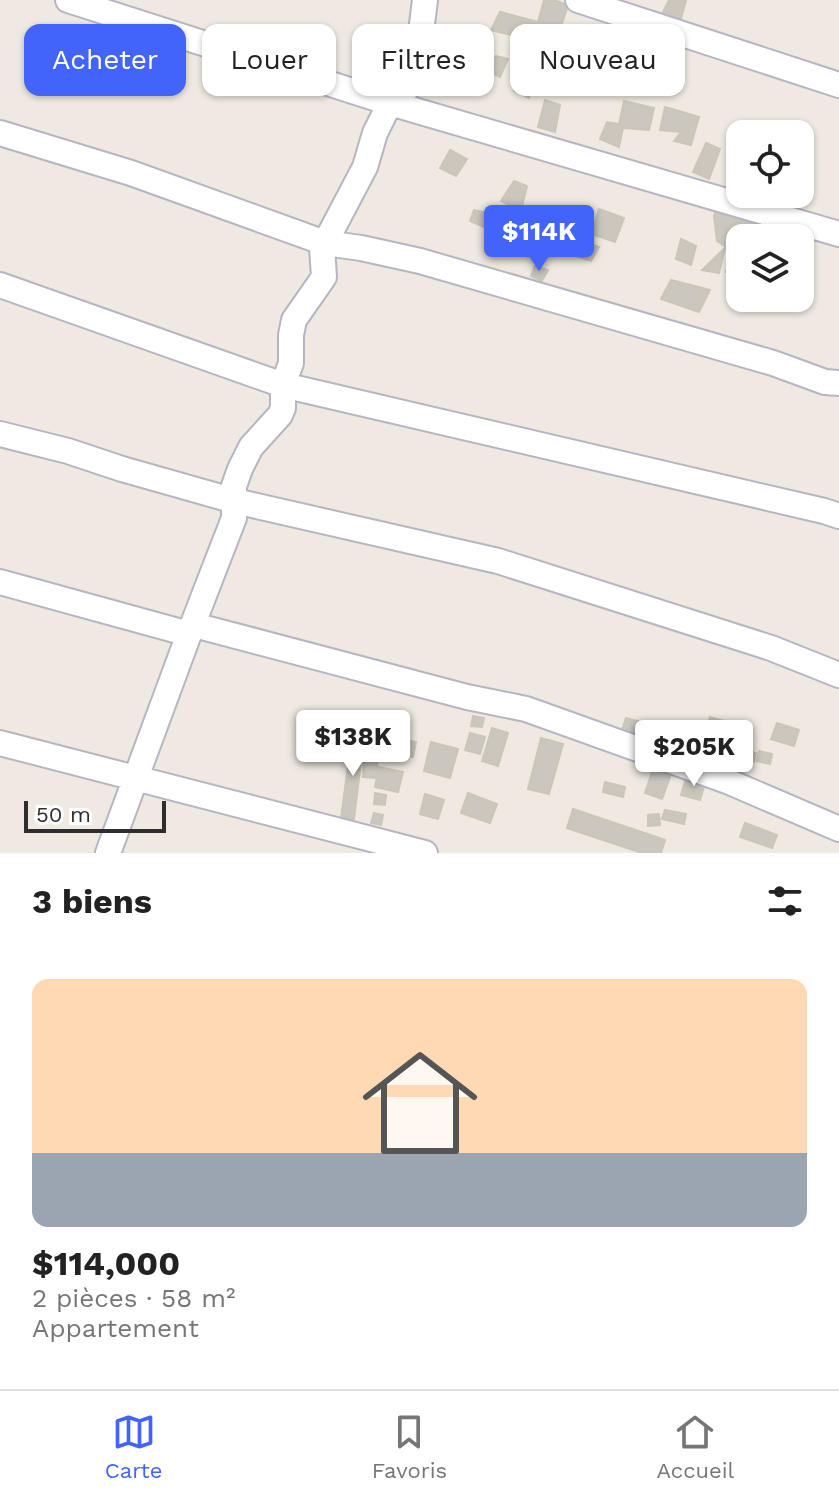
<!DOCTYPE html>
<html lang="fr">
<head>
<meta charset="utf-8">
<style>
  :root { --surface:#fff; --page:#f6f6f6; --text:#222; --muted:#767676; --line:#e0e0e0; --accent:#4264fb }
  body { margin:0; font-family:"Work Sans",sans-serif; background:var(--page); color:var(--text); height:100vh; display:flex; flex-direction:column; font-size:30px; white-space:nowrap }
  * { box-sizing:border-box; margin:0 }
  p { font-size:26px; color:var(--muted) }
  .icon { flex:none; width:44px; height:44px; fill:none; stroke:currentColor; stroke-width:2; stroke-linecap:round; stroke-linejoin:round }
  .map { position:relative; height:853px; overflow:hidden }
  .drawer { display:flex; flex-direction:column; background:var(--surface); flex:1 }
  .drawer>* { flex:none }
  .top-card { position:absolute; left:24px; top:24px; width:792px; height:72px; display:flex; gap:16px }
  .buttons { position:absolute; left:726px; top:120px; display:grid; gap:16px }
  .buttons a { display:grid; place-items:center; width:88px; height:88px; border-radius:16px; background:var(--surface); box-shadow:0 2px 6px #0004; font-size:40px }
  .scale { position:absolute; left:24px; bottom:20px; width:142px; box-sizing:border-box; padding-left:8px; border:4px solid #2e2e2e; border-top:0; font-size:22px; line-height:28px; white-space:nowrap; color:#2e2e2e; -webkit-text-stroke:6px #fff; paint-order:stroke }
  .price { position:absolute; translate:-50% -68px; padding:0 18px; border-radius:8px; background:#fff; color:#222; font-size:26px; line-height:52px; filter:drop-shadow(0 2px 4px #0008) }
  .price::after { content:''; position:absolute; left:50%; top:48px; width:24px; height:18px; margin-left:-12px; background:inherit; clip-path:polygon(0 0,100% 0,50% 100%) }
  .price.on { background:var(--accent); color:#fff }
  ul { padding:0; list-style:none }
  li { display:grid; align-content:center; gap:16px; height:424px; padding:0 32px }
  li+li { border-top:2px solid var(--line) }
  li span { display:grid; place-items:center; height:248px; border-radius:16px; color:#555 }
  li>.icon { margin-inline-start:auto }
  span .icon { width:144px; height:144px; fill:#fffc; stroke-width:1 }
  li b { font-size:34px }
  h2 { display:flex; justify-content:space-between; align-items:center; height:96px; padding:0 32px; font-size:34px }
  .pill { padding:0 28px; border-radius:16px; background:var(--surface); box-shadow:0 2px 6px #0004; font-size:28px; line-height:72px }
  .pill.on { background:var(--accent); color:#fff }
  .tab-bar { display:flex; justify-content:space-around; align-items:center; height:112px; border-top:2px solid var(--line); background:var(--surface); font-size:22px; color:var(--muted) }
  .tab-bar a { display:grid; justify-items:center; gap:4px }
  .tab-bar .on { color:var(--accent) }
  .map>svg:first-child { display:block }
  .building { fill:#cbc7bf; stroke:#cbc5ba; stroke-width:2 }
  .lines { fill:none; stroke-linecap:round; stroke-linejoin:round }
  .minor-casing { stroke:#b4b7c1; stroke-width:28 }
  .minor { stroke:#fff; stroke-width:24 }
</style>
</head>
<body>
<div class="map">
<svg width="839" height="853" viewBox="0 0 839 853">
  <rect width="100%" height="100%" fill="#efe9e1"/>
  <!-- building -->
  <path class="building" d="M544 0H554L568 5 550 60 524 52 531 40 491 30 500 12 538 22Z
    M669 0H686L679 26 661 16Z
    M496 56 508 59 500 77 485 70Z
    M522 72 537 75 529 98 514 91Z
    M545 100 560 105 555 132 538 127Z
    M624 101 654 108 649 130 623 128 619 147 600 139 607 122 619 124Z
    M665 107 699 117 691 145 674 141 681 132 660 130Z
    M706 143 720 149 709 179 693 172Z
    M450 150 467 159 456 176 440 168Z
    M514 181 527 186 521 210 501 201Z
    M719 203 744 211 732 251 717 241 714 216Z
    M599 209 624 218 615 242 592 234Z
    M474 210 497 215 491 230 470 221Z
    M741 220 775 232 774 238H740V276L726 272Z
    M572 237 599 247 591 261 565 252Z
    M681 239 696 246 691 265 676 259Z
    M725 248 719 273 702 270Z
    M535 266 548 270 542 281 531 276Z
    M671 280 710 290 699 312 661 299Z
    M473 716 484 718 482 727 471 726Z
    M710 717 724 721 721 733 707 728Z
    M626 718 652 725 649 737 622 730Z
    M665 723 680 728 678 737 662 731Z
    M777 723 799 730 794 746 771 739Z
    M492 728 508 733 498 766 482 761Z
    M470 733 485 737 480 754 465 750Z
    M352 736 364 737 354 819 341 818Z
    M390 737 416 742 413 757 387 751Z
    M541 738 563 744 549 794 528 789Z
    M431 742 458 749 450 778 424 771Z
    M748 751 756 753 754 762 746 760Z
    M759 751 772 754 770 764 757 761Z
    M364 756 378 757 376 778 363 777Z
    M656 760 674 766 662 799 645 793Z
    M379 767 403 772 398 792 375 787Z
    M707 777 700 800 681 795 686 778Z
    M605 782 625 787 623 797 603 792Z
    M375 793 386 795 385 805 374 804Z
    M468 793 497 804 490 823 461 813Z
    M425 794 444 800 438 819 420 814Z
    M573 809 665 840 661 853H642L567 828Z
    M665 810 686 814 684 824 662 819Z
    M374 813 383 815 381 825 371 823Z
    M659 814 660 825 648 826V815Z
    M745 823 777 835 772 848 740 837Z"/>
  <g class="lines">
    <defs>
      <path id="minor" d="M68 0 390 103 839 234
        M578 0 839 85
        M0 133 131 173 325 243 361 248 420 261 773 363 825 382 839 383
        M0 285 283 385 824 511 839 516
        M0 434 68 451 122 469 235 501 498 561 771 648 839 675
        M0 582 189 634
        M194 625 467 697 526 709 727 781 839 829
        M0 743 425 853
        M108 853 189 634 234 518V486L240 469 251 447 280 415 283 408V385L291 363V335L294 320 324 277 322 247 325 243 365 167 375 133 390 103 421 76V32L425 0"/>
    </defs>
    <!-- minor casing -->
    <use href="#minor" class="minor-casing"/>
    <!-- minor -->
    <use href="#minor" class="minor"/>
  </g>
</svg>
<div class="buttons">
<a><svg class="icon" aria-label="locate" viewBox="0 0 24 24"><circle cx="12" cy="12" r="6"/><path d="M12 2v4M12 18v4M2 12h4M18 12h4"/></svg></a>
<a><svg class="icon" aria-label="layers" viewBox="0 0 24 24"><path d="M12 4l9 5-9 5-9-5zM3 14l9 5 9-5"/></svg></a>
</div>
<div class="scale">50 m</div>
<b class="price on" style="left:539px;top:273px">$114K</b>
<b class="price" style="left:353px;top:778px">$138K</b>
<b class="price" style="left:694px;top:788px">$205K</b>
<div class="top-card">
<a class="pill on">Acheter</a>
<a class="pill">Louer</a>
<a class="pill">Filtres</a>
<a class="pill">Nouveau</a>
</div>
</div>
<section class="drawer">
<h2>3 biens<svg class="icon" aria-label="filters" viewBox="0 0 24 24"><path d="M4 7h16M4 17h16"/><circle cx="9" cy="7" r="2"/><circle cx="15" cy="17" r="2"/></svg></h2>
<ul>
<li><span style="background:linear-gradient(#ffd9b3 70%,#9aa5b1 0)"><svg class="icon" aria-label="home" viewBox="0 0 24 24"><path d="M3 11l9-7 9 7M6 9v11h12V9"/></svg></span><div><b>$114,000</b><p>2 pièces · 58 m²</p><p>Appartement</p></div></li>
</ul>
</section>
<nav class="tab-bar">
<a class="on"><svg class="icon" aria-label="map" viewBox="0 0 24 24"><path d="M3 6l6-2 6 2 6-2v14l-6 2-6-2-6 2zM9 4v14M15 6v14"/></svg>Carte</a>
<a><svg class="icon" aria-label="saved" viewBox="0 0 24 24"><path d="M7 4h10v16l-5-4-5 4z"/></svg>Favoris</a>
<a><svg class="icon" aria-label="home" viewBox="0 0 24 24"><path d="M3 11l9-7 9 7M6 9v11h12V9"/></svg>Accueil</a>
</nav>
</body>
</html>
